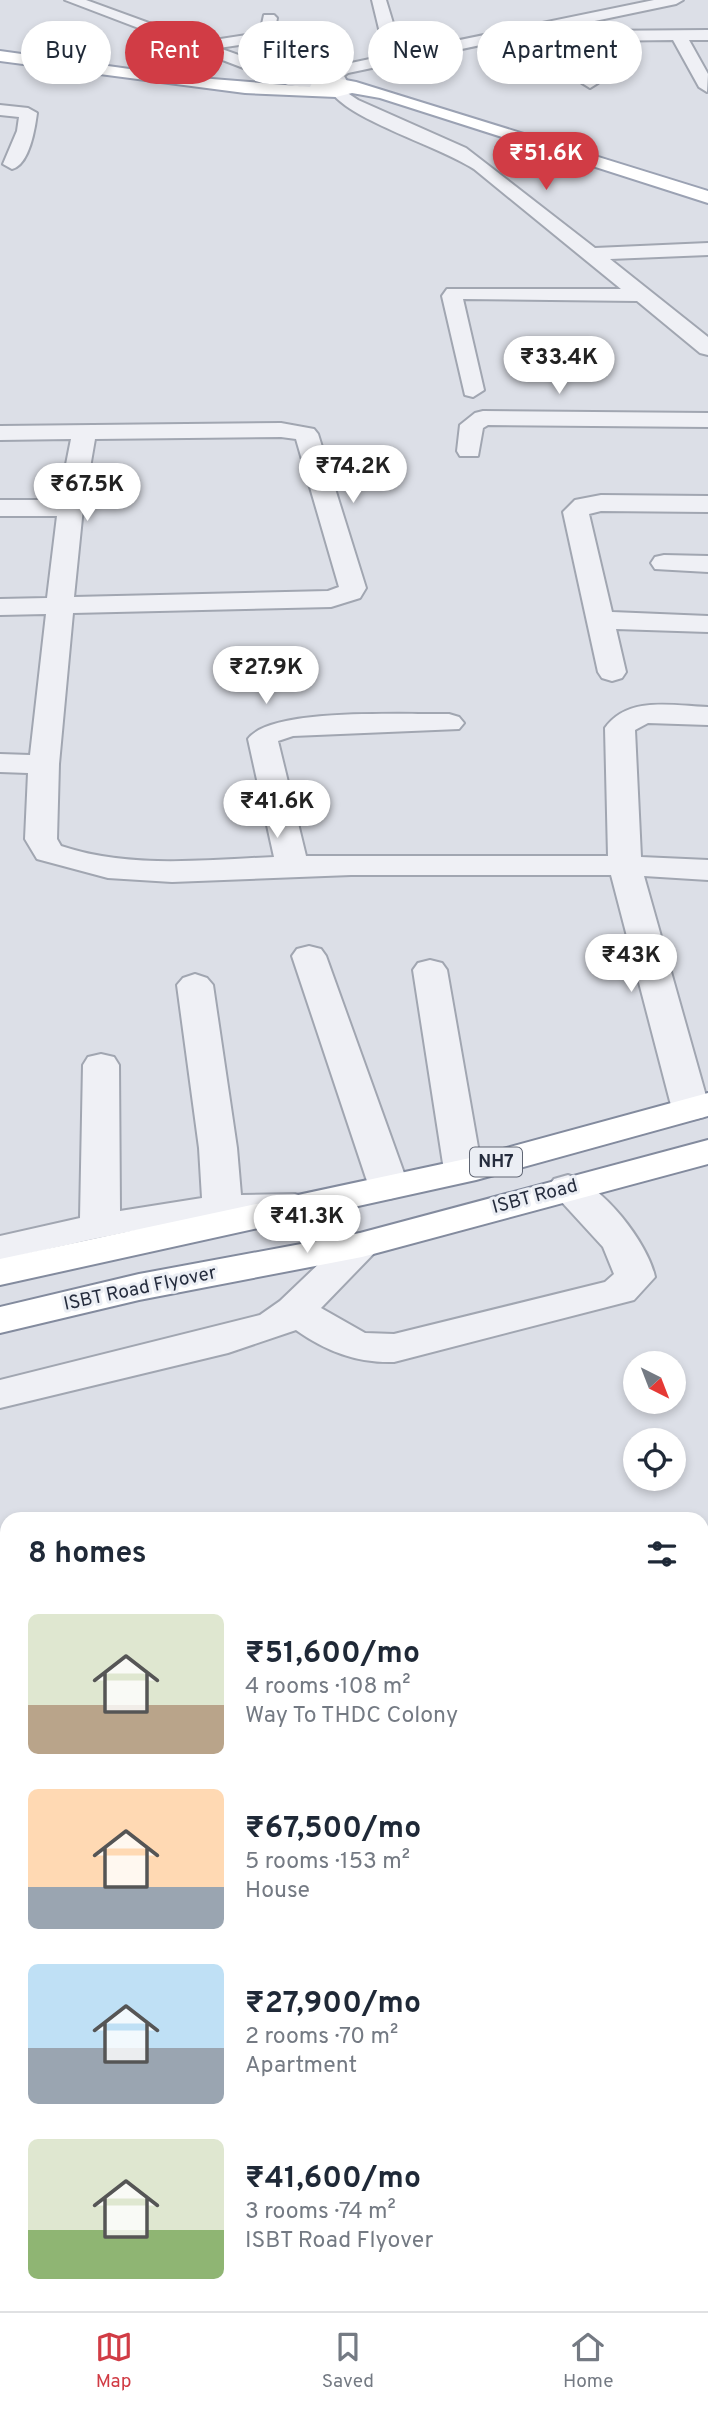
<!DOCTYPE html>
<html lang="en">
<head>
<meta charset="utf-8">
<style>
  :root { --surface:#fff; --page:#f2f2f3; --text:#1f2937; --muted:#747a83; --line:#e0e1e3; --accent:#d13c45 }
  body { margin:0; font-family:Overpass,sans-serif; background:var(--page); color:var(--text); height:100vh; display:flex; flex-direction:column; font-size:26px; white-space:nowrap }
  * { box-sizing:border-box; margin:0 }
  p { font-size:23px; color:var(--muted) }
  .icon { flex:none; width:38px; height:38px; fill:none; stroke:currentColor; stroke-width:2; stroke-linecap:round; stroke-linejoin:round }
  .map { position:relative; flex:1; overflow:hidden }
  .drawer { position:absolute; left:0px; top:1512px; width:709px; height:800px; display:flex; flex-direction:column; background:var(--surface); border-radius:21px 21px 0 0; box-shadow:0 4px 10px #0003 }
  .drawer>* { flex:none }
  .banner { position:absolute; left:21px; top:21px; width:667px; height:63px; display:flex; gap:14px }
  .needle { width:46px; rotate:138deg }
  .controls { position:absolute; left:623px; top:1351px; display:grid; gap:14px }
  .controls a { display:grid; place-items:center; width:63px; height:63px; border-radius:50%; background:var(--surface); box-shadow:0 4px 10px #0003; font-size:35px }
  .price { position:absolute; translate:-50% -60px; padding:0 16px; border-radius:24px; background:#fff; color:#222; font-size:23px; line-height:46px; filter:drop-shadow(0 2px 4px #0008) }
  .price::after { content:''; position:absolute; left:50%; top:42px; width:21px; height:16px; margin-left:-10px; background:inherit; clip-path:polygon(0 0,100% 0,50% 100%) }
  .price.selected { background:var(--accent); color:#fff }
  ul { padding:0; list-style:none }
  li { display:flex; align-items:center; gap:21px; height:175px; padding:0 28px }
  li span { display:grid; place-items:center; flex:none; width:196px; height:140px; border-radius:10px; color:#555 }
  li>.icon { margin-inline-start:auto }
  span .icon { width:84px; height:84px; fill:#fffc; stroke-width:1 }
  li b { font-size:30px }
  h2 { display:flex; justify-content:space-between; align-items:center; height:84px; padding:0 28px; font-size:30px }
  .tag { padding:0 24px; border-radius:32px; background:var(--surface); box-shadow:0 4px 10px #0003; font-size:24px; line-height:63px }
  .tag.selected { background:var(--accent); color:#fff }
  .dock { display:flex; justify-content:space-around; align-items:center; height:98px; border-top:2px solid var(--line); background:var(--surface); font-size:19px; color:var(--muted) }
  .dock a { display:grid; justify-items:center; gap:4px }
  .dock .selected { color:var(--accent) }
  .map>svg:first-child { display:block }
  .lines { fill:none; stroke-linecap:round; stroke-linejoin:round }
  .minor-casing { stroke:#a1a6b1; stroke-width:4 }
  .major-casing { stroke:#9ba2b3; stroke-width:4 }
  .highway-casing { stroke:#838b9e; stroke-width:4 }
  .minor { fill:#eff0f5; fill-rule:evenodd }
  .major { fill:#fff; fill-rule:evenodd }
  .highway { fill:#fff; fill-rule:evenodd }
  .labels { text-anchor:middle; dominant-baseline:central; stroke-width:6; stroke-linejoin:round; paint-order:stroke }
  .shield { fill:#ebeef4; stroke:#606674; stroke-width:2 }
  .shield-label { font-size:18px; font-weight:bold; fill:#252c3d }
  .street-label { font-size:19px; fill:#252c3d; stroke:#ebeef4 }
</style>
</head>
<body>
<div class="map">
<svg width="708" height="2311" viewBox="0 0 708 2311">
  <rect width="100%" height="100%" fill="#dcdfe7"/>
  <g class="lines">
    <defs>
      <path id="minor" d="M65 0H86L201 42 260 33 264 15H274L277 18 273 40 219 48 297 76 329 81 331 85 323 90 288 85Z
        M372 0H386L396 33 416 49 654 0H683L676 4 566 27 598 83 590 88 582 83 552 30 348 73 344 76 348 83 346 87H334L327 75 337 66 398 53 380 33Z
        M708 30V40H689L708 74 707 92 699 87 673 40 591 41 583 36 591 31Z
        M340 88 358 100 466 148 595 248 708 243V255L610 259 708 337V355L700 353 637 301 463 299 484 390 473 397 465 395 442 296 447 289H621L474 169C438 146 353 121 332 93Z
        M0 105 28 108 37 113C35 129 29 165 12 169L3 164 17 131 19 117 0 115Z
        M483 411 708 413V427L488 425 483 428 478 456H460L457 451 460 425 475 413Z
        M281 423 314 429 318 434 366 588 360 598 331 607 73 613 59 764 57 839 61 846C130 869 202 860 274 857L248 739C270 707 408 715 449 714L459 717 464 723 459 729 293 736 278 741 306 856H608L605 728C628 695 674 706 708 707V725L648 723 635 730 641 857 708 860V880L644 876 708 1103 704 1117 691 1120 678 1117 672 1109 611 875H351L172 882 108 878 37 859 25 839 28 773 0 772V754L30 755 46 614 0 615V599L47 598 57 516H0V500H59L71 439 0 440V426ZM281 437 296 439 339 587 328 591 74 597 83 508 95 439Z
        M601 495 708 496V512L601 511 589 514 612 612 708 616V632L616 629 626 672 622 678 612 681 602 678 598 672 563 512 575 500Z
        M664 555 708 556V572L655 569 651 563 655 557Z
        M309 946 321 949 326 956 409 1187 403 1195 389 1199 375 1195 369 1187 292 956 297 949Z
        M430 960 442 963 447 970 482 1170 477 1178 463 1182 449 1178 444 1170 413 970 418 963Z
        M195 974 207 978 213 985 237 1148 241 1195 295 1194 309 1198 315 1206 309 1214C281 1221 252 1217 223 1219 148 1224 73 1244 0 1260V1236L80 1218 83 1065 88 1057 101 1054 114 1057 119 1065 120 1211 202 1198 199 1148 177 985 183 978Z
        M568 1175C602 1184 648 1243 655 1277L634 1300 394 1362C356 1363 326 1351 296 1330L228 1353 0 1408V1380L260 1315 280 1301 348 1236 362 1233 376 1236 382 1245 321 1308 365 1333 394 1334 605 1282 614 1274 603 1247 548 1187 554 1179Z"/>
      <path id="major" d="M0 51 187 77 310 87 312 83 335 78 356 82 708 191V203L380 98 352 93 336 97 245 93 0 61Z"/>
      <path id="highway" d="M708 1093V1116L476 1180 0 1285V1259L470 1158Z
        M708 1140V1164L362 1257 139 1300 0 1333V1307L139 1274 360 1233Z"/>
    </defs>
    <!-- minor casing -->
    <use href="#minor" class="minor-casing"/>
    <!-- major casing -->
    <use href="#major" class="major-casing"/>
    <!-- highway casing -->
    <use href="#highway" class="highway-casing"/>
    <!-- minor -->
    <use href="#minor" class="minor"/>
    <!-- major -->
    <use href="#major" class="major"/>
    <!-- highway -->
    <use href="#highway" class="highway"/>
  </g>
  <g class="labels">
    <!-- shield labels -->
    <rect class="shield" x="470" y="1147.5" width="52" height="29" rx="5"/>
    <g class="shield-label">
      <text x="496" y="1162">NH7</text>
    </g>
    <!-- street labels -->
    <g class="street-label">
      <text transform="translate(535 1197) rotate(-15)">ISBT Road</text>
      <text transform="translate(140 1289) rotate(-12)">ISBT Road Flyover</text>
    </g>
  </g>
</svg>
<div class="controls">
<a><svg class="needle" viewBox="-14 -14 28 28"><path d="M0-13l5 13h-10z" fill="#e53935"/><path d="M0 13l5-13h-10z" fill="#747a83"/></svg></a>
<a><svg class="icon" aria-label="locate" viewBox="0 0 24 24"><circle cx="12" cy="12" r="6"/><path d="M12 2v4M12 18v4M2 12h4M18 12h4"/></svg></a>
</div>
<b class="price selected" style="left:546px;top:192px">₹51.6K</b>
<b class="price" style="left:559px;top:396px">₹33.4K</b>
<b class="price" style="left:353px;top:505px">₹74.2K</b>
<b class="price" style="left:87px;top:523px">₹67.5K</b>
<b class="price" style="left:266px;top:706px">₹27.9K</b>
<b class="price" style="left:277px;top:840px">₹41.6K</b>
<b class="price" style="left:631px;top:994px">₹43K</b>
<b class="price" style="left:307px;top:1255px">₹41.3K</b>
<div class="banner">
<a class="tag">Buy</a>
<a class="tag selected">Rent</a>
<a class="tag">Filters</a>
<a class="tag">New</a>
<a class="tag">Apartment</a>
</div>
<section class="drawer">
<h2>8 homes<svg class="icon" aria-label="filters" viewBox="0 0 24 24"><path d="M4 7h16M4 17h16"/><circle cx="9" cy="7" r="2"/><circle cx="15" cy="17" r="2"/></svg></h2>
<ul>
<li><span style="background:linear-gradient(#dfe7d0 65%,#b9a48a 0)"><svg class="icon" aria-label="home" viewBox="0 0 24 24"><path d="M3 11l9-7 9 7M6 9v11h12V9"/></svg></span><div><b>₹51,600/mo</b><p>4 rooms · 108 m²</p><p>Way To THDC Colony</p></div></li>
<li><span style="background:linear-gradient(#ffd9b3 70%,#9aa5b1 0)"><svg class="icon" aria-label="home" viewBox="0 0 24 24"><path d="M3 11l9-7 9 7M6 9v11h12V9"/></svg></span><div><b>₹67,500/mo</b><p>5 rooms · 153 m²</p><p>House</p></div></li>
<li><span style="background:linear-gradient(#bfe0f5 60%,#9aa5b1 0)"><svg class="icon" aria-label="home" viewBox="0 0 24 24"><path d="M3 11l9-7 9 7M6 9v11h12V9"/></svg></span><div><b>₹27,900/mo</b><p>2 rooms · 70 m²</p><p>Apartment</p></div></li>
<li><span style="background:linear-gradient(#dfe7d0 65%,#8fb573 0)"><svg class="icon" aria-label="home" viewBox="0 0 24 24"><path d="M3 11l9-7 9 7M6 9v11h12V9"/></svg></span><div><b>₹41,600/mo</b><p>3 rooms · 74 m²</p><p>ISBT Road Flyover</p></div></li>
</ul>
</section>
</div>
<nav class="dock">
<a class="selected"><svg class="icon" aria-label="map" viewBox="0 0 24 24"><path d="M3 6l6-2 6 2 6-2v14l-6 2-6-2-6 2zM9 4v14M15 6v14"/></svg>Map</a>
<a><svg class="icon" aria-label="saved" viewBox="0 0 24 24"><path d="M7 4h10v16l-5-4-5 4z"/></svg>Saved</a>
<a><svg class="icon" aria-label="home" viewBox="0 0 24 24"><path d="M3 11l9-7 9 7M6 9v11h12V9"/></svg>Home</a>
</nav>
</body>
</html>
